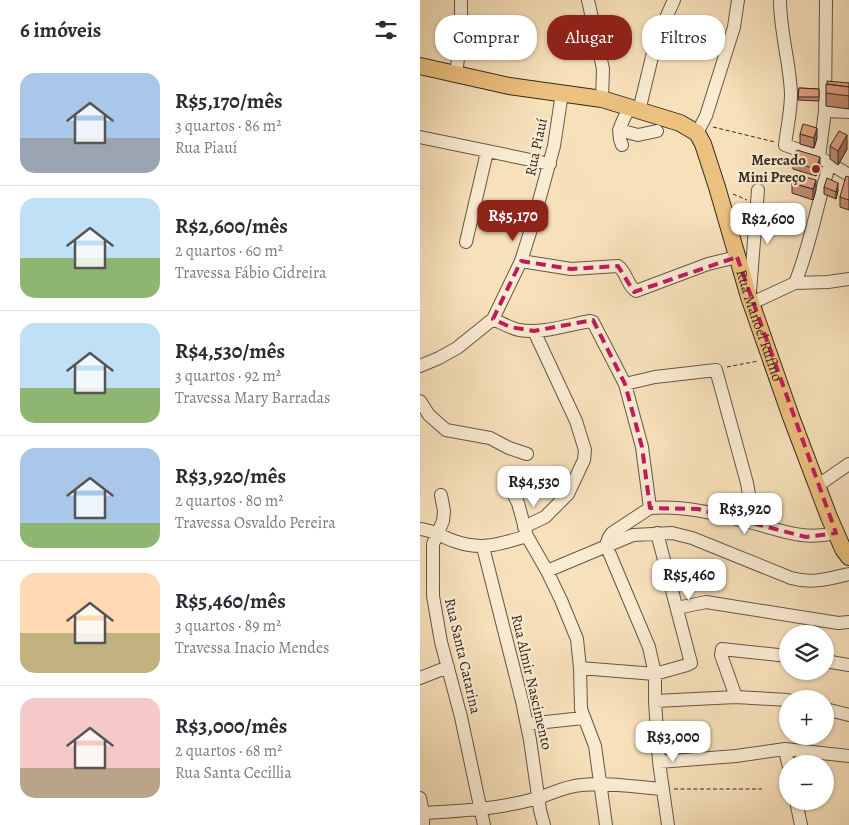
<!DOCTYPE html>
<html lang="pt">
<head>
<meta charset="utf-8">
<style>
  :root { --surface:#fff; --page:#f7f7f7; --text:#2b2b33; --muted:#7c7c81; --line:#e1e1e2; --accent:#8f2418 }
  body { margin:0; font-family:Alegreya,serif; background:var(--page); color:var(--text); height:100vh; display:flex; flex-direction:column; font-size:19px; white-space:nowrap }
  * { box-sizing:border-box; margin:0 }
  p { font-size:16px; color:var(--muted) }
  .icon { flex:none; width:28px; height:28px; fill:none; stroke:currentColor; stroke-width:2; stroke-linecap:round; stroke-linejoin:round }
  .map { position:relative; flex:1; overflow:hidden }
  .details { display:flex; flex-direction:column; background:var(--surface); width:420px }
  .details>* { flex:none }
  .top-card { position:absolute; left:15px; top:15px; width:339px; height:45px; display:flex; gap:10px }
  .buttons { position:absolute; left:359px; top:625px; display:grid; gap:10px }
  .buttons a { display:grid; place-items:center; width:55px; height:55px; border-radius:50%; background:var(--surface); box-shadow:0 1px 4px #0004; font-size:25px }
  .price { position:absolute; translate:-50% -42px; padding:0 11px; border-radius:10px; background:#fff; color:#222; font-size:16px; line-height:32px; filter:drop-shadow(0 1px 2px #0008) }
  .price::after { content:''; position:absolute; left:50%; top:30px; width:15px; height:11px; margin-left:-8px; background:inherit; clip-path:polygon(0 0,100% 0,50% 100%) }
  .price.active { background:var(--accent); color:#fff }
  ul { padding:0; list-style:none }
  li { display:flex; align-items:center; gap:15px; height:125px; padding:0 20px }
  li+li { border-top:1px solid var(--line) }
  li span { display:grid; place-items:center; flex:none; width:140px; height:100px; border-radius:15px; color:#555 }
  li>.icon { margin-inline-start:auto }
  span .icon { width:60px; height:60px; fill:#fffc; stroke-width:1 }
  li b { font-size:21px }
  h2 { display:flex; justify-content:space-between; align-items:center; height:60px; padding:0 20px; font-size:21px }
  .tag { padding:0 18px; border-radius:20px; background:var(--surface); box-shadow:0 1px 4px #0004; font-size:18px; line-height:45px }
  .tag.active { background:var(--accent); color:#fff }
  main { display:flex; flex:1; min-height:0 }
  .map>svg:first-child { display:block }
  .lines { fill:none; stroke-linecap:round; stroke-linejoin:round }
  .minor-casing { stroke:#645746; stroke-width:14 }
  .major-casing { stroke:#33291f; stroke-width:18 }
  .path { stroke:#33291f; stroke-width:1; stroke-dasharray:4 2.5; stroke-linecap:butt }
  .minor { stroke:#faecd3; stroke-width:12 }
  .major { stroke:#ecc07e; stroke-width:16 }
  .wall { fill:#c68c72; stroke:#33291f }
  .shaded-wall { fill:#a1725c; stroke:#33291f }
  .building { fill:#e6a384; stroke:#33291f }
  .marked { fill:none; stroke:#c2185b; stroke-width:4; stroke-dasharray:10 6; stroke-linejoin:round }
  .poi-dot { fill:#8f2418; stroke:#faecd3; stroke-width:2 }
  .labels { text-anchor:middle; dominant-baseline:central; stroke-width:4.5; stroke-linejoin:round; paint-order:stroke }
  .street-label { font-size:15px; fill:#33291f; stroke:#faecd3 }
  .poi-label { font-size:15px; font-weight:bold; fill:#33291f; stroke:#faecd3; text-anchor:end }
</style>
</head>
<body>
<main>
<section class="details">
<h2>6 imóveis<svg class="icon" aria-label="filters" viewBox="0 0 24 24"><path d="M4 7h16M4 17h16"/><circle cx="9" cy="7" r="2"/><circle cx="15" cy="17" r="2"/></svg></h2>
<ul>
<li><span style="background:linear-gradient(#a9c7e8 65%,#9aa5b1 0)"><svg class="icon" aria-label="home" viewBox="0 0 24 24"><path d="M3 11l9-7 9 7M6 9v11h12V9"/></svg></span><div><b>R$5,170/mês</b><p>3 quartos · 86 m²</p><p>Rua Piauí</p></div></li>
<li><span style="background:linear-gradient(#bfe0f5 60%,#8fb573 0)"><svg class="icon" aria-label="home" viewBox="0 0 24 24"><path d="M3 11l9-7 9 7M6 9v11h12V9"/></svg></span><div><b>R$2,600/mês</b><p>2 quartos · 60 m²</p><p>Travessa Fábio Cidreira</p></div></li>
<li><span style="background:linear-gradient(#bfe0f5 65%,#8fb573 0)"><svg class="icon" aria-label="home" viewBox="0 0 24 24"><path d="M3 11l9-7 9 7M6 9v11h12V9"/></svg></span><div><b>R$4,530/mês</b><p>3 quartos · 92 m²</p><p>Travessa Mary Barradas</p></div></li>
<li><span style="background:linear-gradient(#a9c7e8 75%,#8fb573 0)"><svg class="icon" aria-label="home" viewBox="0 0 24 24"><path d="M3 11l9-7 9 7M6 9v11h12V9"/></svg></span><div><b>R$3,920/mês</b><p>2 quartos · 80 m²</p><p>Travessa Osvaldo Pereira</p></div></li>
<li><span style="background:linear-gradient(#ffd9b3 60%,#c2b280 0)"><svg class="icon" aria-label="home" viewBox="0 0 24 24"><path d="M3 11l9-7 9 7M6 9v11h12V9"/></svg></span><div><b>R$5,460/mês</b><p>3 quartos · 89 m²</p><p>Travessa Inacio Mendes</p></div></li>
<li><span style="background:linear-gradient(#f6c9c9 70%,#b9a48a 0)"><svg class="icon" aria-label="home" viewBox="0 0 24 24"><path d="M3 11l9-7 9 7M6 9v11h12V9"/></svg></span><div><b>R$3,000/mês</b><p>2 quartos · 68 m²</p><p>Rua Santa Cecillia</p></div></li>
</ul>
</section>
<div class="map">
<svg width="429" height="825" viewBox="0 0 429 825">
  <rect width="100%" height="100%" fill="#f7e1bb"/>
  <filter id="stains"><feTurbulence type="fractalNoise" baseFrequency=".004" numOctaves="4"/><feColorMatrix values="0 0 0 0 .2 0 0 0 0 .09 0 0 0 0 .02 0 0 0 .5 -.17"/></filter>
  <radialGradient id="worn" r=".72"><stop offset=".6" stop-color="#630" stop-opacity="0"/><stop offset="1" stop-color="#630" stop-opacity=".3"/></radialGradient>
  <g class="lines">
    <defs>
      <path id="minor" d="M168 0 183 69 182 99
        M360 0C360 32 370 63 371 94 371 111 367 128 365 145L399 157 429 175
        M36 75 41 33V0
        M219 111 236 40 254 0
        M405 111 429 112
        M199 130 218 135 237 131
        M277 133 286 116 314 27 318 0
        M0 137 130 164
        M202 145C195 131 203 120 210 107
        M399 157 405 111 406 0
        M46 242 67 152
        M101 261 151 269 198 266C207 272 207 286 216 291L288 264 317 257
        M375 283C391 244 397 203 410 163
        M330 292 338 190
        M332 303 375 283 408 282 429 279
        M73 319C82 323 90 328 99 330 123 334 147 325 170 321L173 322 205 384 222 447 230 508 192 533 189 537 186 545 229 647 235 674V701L316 697 368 700
        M0 366 19 358 37 348 73 319 101 261 113 223 134 146 142 93
        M205 384 235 377 296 370 327 483 334 523
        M0 401 9 415 26 430 70 438 89 448 107 454
        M397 486 429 464
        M93 493 98 503 107 536 127 571 141 600 157 639 160 668 161 709 175 746 186 825
        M21 495 24 511 23 521 13 544V596L21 642 41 717 64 825
        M230 508C267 505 301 515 337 524 365 532 386 540 416 533
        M104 527 125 517 148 494 164 460 165 450 156 421 114 331
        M0 529C13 530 22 537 34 541 62 551 80 544 107 536
        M63 547 102 701 110 740 120 810 124 825
        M127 571 213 535 252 533 272 538 371 578C392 584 408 579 429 574
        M257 608 286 602 418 623 429 622
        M405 661 429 665
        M160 668 235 674 267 665 271 663 237 533
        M0 678 28 667
        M316 697 301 655 302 649 368 656
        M235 701 239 762 248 825
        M405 709 429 715
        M107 724 163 718
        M365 749 368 764
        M239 762 316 756 365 749 429 756
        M0 798 3 813V825
        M376 801 381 825
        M3 813C42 811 80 809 118 798 133 793 146 786 162 785 189 782 216 787 243 789"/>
      <g id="major">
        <path id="s1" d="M0 66 89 86 182 99 260 123 277 133 283 144 297 187 329 297 371 417 409 517 423 549 429 557"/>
      </g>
    </defs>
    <!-- minor casing -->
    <use href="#minor" class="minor-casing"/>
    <!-- major casing -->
    <use href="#major" class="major-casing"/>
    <!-- path -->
    <path class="path" d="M293 127 355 142
      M313 194 327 200
      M307 367 338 361
      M254 789H342"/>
    <!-- minor -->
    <use href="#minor" class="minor"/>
    <!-- major -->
    <use href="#major" class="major"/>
  </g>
  <!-- wall -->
  <path class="wall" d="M429 83V109L406 106V93Z
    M379 88 399 89V101L378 100Z
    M380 134 397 138 394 148 380 144Z
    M410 146 427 149 418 165 410 159Z
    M373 162 400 164 396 176 373 169Z
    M429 177V210L420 207V197Z
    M372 183 396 190 393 200 372 193Z
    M404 187 418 190 416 199 404 194Z"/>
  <!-- shaded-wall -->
  <path class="shaded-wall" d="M397 128V138L394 148V138Z
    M427 135V149L418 165V151Z
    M400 157V164L396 176V169Z
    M396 180V190L393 200V189Z
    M418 183V190L416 199V192Z"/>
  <!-- building -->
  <path class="building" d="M407 81 429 83V87L407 84Z
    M406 84 429 87V96L406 93Z
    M379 88 399 89V97H378Z
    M383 124 397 128 394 138 380 134Z
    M419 131 427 135 418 151 410 146Z
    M377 150 400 157 396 169 373 162Z
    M375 174 396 180 393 189 372 183Z
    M426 176 429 177V200L420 197Z
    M407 178 418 183 416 192 404 187Z"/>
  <!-- marked area -->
  <path class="marked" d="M317 257 416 533 386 537 278 509 230 508 222 447 205 384 173 320 114 331 90 327 73 319 101 261 151 269 198 266 214 292Z"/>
  <!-- markers -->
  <circle class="poi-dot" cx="396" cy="169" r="5"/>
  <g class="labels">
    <!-- street labels -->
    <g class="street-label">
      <text transform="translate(116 147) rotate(-78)">Rua Piauí</text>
      <text stroke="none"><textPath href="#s1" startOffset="489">Rua Manoel Rufino</textPath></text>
      <text transform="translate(43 656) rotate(77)">Rua Santa Catarina</text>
      <text transform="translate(112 682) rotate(77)">Rua Almir Nascimento</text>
    </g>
    <!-- poi labels -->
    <g class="poi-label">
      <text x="386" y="160">Mercado<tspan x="386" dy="17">Mini Preço</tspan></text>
    </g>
  </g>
  <rect width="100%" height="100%" filter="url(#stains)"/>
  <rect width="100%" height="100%" fill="url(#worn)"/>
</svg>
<div class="buttons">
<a><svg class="icon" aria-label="layers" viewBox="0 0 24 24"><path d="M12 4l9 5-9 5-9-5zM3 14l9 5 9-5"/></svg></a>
<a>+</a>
<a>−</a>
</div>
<b class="price active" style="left:93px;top:242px">R$5,170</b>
<b class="price" style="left:348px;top:245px">R$2,600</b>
<b class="price" style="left:114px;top:508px">R$4,530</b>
<b class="price" style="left:325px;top:535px">R$3,920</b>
<b class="price" style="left:269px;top:601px">R$5,460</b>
<b class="price" style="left:253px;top:763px">R$3,000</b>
<div class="top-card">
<a class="tag">Comprar</a>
<a class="tag active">Alugar</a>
<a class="tag">Filtros</a>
</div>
</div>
</main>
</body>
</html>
